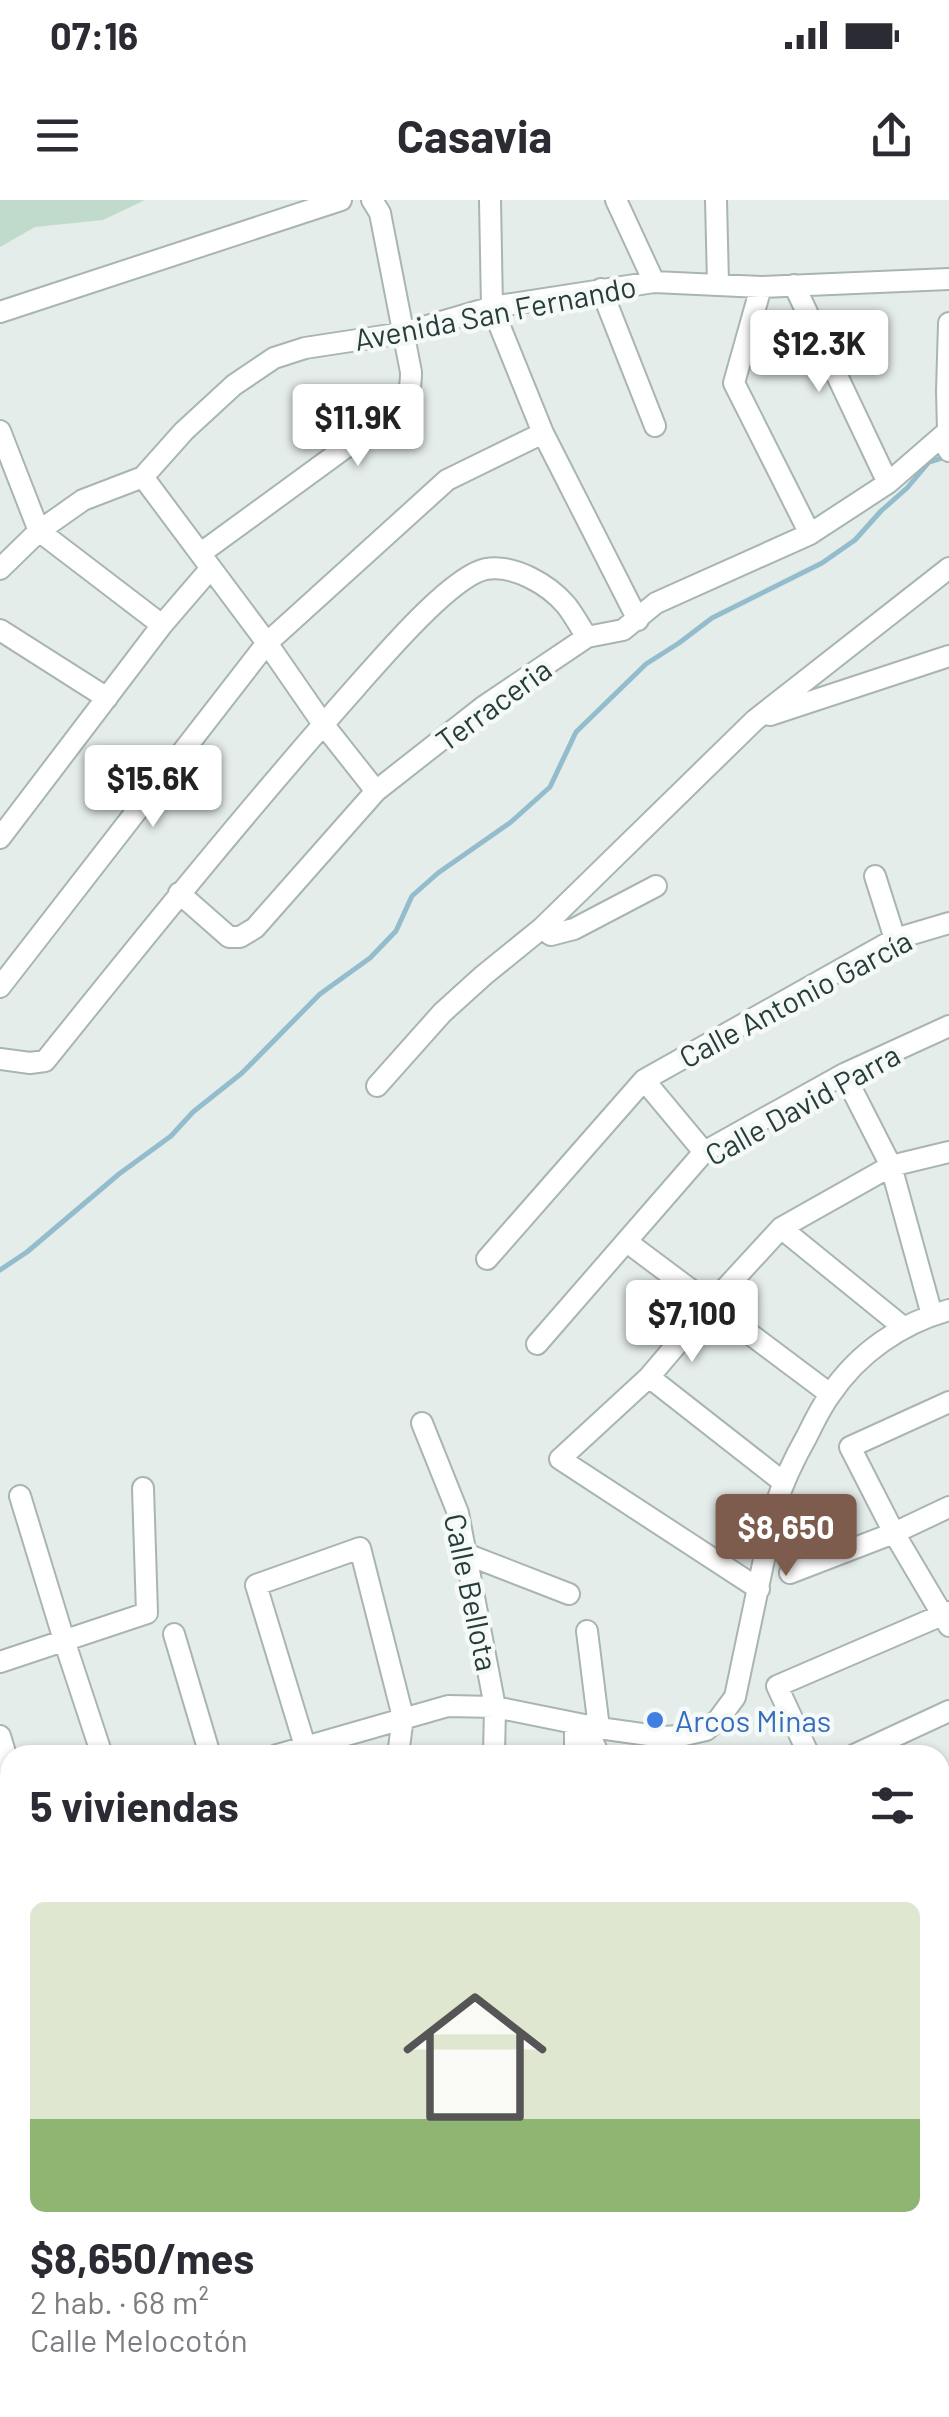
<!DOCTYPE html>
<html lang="es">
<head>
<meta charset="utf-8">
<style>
  :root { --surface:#fff; --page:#f2f2f3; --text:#2b2b33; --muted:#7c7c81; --accent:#7e5c4d }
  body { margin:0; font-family:Barlow,sans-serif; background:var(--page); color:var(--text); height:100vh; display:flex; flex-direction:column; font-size:38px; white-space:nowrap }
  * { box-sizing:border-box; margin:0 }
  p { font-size:32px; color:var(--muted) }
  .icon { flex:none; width:55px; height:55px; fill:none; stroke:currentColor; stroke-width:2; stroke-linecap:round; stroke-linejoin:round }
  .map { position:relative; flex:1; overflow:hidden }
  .details { position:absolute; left:0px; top:1545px; width:950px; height:672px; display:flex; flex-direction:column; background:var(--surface); border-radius:30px 30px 0 0; box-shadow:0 2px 8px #0004 }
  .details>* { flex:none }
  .price { position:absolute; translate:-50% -85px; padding:0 22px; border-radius:10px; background:#fff; color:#222; font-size:32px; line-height:65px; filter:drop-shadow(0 2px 5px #0008) }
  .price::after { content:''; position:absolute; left:50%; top:60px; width:30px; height:22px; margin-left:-15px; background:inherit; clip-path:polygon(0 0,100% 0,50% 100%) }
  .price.active { background:var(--accent); color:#fff }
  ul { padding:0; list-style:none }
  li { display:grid; align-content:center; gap:20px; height:530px; padding:0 30px }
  li span { display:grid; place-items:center; height:310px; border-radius:15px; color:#555 }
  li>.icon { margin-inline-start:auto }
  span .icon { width:180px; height:180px; fill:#fffc; stroke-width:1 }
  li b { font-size:42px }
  h2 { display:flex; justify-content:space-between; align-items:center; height:120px; padding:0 30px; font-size:42px }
  .status { display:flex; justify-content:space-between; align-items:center; height:70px; padding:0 50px; background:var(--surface); direction:ltr }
  .status svg { height:28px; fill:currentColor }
  header { display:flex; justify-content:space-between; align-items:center; height:130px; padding:0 30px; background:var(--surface); font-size:45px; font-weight:700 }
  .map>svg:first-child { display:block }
  .built { fill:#d3ddd9 }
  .green { fill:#c0dbcb }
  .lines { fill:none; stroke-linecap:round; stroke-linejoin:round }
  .stream { stroke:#93bdcc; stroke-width:5 }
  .minor-casing { stroke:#a8b5b1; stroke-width:24 }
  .minor { stroke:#fff; stroke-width:20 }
  .shop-dot { fill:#3f7fe0; stroke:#f5f9f8; stroke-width:4 }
  .labels { text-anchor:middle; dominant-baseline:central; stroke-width:9; stroke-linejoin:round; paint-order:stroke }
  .street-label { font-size:30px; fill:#263d39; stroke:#f5f9f8 }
  .shop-label { font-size:30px; fill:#366cbe; stroke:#f5f9f8; text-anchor:start }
</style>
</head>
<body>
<div class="status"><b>07:16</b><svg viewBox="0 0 49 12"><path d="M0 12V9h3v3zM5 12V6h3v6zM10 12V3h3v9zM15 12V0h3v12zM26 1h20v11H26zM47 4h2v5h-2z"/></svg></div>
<header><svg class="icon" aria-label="menu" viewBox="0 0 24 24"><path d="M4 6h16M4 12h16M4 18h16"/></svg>Casavia<svg class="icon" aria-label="share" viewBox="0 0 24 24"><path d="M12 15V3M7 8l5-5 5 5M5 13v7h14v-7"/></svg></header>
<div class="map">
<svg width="949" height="2217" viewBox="0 0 949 2217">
  <rect width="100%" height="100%" fill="#e5edea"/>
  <!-- built -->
  <path class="built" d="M949 2078V2196L940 2198V2080Z"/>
  <!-- green -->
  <path class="green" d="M0 0H145L103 20 35 27 0 47Z"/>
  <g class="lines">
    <!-- stream -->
    <path class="stream" d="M0 1070 27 1052 119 974 171 936 193 912 242 873 320 794 370 758 396 731 412 696 438 673 511 622 550 587 576 532 646 464 679 443 712 418 822 363 855 340 881 311 907 288 929 262 948 256"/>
    <defs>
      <path id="minor" d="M490 0 492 107 543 233 638 420
        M616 0 654 82
        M716 0 718 83
        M794 85 888 283
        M761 87 734 183 810 334
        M601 89 655 226
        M0 112 341 0
        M949 123 947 191 948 231 945 243 949 251
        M0 231 39 331 162 425
        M143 277 267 443 323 524 376 591
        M201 353 401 207C409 195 411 187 411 172L380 13 372 0
        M0 369 39 331 83 300 143 277 184 231 234 185 274 158 305 148 403 133 492 107 654 82 761 87 949 79
        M0 430 107 498
        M770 515 949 456
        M0 638 162 425 211 368
        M875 676 895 739
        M179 693 229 737H240L255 728 376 591 483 507 587 437 623 430 656 403 810 334 888 283 948 231
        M542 728 551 735 574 729 656 686
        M0 787 267 443 447 280 543 233
        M0 859 30 863 45 861C147 734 249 608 357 486 382 458 451 376 486 369 514 364 549 385 566 405 574 415 580 427 587 437
        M844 874 891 966 932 1115
        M644 880 704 952
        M377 886 442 813 484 775 542 728 755 520 949 368
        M781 1028 903 1127
        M627 1042 830 1194
        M487 1059 644 880 895 739 949 723
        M537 1144 704 952 844 874 949 826
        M649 1177 783 1282
        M949 1202 850 1247 894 1333 949 1426
        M422 1223 458 1313 495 1507 494 1555
        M20 1296 64 1440 102 1555
        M466 1354 569 1394
        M790 1373 894 1333 949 1307
        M759 1389 560 1259 649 1177 712 1103 781 1028 891 966 949 952
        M587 1431 599 1528
        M174 1434 210 1555
        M0 1462 147 1413 143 1288
        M585 1525 599 1555
        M0 1536 10 1569
        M305 1546 256 1385 360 1348 403 1517 398 1555
        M277 1555 448 1506 495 1507 599 1528 663 1537 680 1536 706 1530 718 1520 735 1497 775 1307C783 1282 794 1259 807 1236 814 1222 821 1207 830 1195 857 1154 901 1123 949 1110
        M575 1555V1524
        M809 1555 777 1486 949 1412
        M854 1555 949 1511
        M940 1625 949 1620
        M0 1649 10 1646
        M940 1738 949 1734
        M0 1778 10 1773
        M940 1810 949 1828
        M0 1920 10 1914
        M940 1931 949 1930
        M0 2017 10 2036
        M940 2027 949 2022
        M0 2065 10 2060
        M0 2207 10 2202
        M103 2208 108 2217
        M468 2208 473 2217
        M777 2208 782 2217
        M255 2217 273 2208
        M534 2217 551 2208
        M816 2217 839 2208"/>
    </defs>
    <!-- minor casing -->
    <use href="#minor" class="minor-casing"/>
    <!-- minor -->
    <use href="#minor" class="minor"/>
  </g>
  <!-- markers -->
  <circle class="shop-dot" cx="655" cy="1520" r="10"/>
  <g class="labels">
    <!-- street labels -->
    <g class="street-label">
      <text transform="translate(495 112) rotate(-11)">Avenida San Fernando</text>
      <text transform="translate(493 504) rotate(-36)">Terraceria</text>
      <text transform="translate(795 798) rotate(-28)">Calle Antonio García</text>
      <text transform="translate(802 904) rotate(-29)">Calle David Parra</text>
      <text transform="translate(472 1392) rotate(78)">Calle Bellota</text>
    </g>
    <!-- shop labels -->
    <g class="shop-label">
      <text x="675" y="1520">Arcos Minas</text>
    </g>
  </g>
</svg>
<b class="price" style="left:819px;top:195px">$12.3K</b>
<b class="price" style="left:358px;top:269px">$11.9K</b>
<b class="price" style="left:153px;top:630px">$15.6K</b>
<b class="price" style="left:692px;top:1165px">$7,100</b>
<b class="price active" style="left:786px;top:1379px">$8,650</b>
<section class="details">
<h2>5 viviendas<svg class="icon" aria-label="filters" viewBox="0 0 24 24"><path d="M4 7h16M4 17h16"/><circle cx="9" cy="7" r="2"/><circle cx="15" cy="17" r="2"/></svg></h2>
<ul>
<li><span style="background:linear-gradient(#dfe7d0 70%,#8fb573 0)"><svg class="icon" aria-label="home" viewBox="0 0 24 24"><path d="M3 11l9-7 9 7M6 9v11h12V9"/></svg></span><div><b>$8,650/mes</b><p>2 hab. · 68 m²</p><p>Calle Melocotón</p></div></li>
</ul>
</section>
</div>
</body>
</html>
